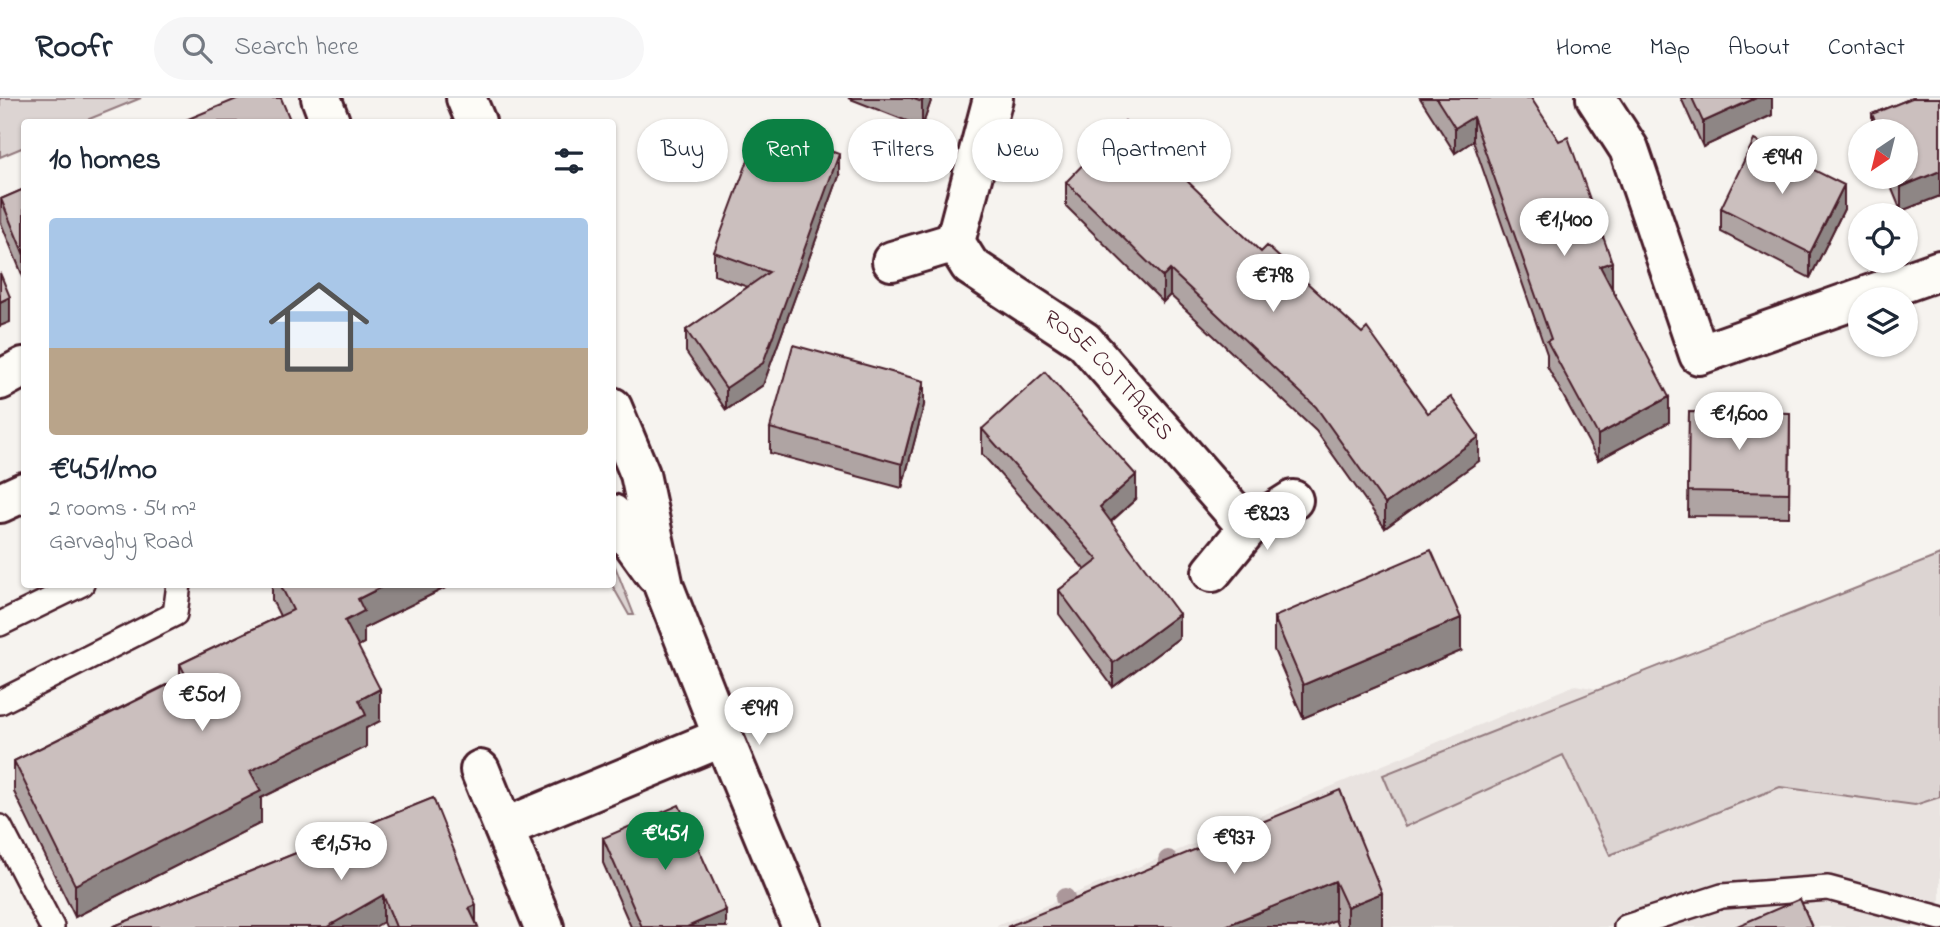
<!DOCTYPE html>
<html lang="en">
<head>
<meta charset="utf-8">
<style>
  :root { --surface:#fff; --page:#f6f6f7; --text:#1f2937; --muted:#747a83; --line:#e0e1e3; --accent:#0b8043 }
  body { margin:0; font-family:"Indie Flower",sans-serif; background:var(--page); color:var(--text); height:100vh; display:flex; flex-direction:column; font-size:26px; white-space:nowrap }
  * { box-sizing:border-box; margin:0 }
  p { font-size:23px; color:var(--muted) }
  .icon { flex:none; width:38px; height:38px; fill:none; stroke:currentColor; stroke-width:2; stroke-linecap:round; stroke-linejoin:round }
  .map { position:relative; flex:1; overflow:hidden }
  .sheet { position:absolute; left:21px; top:21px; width:595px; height:469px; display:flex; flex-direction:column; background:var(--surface); border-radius:7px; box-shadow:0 2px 5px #0004 }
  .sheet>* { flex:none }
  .top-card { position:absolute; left:637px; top:21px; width:665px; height:63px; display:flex; gap:14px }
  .needle { width:46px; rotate:215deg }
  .tools { position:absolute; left:1848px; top:21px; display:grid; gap:14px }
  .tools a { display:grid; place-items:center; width:70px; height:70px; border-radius:50%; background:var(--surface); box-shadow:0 2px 5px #0004; font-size:35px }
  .price { position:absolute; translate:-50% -60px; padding:0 16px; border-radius:24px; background:#fff; color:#222; font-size:23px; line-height:46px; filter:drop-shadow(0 2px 4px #0008) }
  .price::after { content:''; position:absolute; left:50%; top:42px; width:21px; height:16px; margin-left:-10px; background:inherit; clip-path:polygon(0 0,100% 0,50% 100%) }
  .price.on { background:var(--accent); color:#fff }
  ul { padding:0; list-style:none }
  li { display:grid; align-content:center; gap:14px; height:371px; padding:0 28px }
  li span { display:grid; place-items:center; height:217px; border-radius:7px; color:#555 }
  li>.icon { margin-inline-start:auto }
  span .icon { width:126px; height:126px; fill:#fffc; stroke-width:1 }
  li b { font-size:30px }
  h2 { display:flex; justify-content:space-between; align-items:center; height:84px; padding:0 28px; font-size:30px }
  .tag { padding:0 24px; border-radius:32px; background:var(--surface); box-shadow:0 2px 5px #0004; font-size:24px; line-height:63px }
  .tag.on { background:var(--accent); color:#fff }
  header { display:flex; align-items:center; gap:42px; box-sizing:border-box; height:98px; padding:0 35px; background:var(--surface); border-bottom:2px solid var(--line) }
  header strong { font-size:33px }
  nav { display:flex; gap:38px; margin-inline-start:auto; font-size:24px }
  .search { width:490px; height:63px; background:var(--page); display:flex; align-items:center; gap:18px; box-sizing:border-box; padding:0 24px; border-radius:38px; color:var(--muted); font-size:26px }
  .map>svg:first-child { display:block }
  .built { fill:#e9e3e0 }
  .green { fill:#dcd4d2; stroke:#937a7e; stroke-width:2 }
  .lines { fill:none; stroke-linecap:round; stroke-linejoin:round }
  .service-casing { stroke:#4a1f2b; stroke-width:28 }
  .minor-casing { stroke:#4a1f2b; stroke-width:44 }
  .secondary-casing { stroke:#4a1f2b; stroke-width:44 }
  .service { stroke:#fdfcf7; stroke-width:23 }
  .minor { stroke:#fdfcf7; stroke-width:38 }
  .secondary { stroke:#fdfcf7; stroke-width:38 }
  .tree { fill:#ab979a }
  .wall { fill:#afa4a3; stroke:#4a1f2b; stroke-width:2 }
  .shaded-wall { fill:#8e8685; stroke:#4a1f2b; stroke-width:2 }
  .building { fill:#cbbfbe; stroke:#4a1f2b; stroke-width:2 }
  .labels { text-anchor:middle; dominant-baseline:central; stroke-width:7; stroke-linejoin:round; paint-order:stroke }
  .street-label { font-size:23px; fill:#4a1f2b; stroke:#fdfcf7 }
</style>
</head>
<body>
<header>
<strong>Roofr</strong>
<div class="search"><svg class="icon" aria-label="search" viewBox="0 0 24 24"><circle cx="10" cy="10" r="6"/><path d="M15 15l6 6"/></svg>Search here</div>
<nav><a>Home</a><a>Map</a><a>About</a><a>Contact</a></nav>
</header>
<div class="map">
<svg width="1940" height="829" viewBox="0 0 1940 829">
  <rect width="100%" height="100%" fill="#f6f3ef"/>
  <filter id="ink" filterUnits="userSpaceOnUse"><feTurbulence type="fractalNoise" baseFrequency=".0143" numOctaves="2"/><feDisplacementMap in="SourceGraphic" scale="14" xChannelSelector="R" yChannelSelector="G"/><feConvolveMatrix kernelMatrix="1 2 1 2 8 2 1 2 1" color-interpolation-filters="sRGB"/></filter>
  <g filter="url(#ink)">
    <!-- built -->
    <path class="built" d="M1575 587 1940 650V829H994Z"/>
    <!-- green -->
    <path class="green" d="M0 0H141L82 24H24V49L0 59Z
      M1940 457V699L1915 707 1780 689 1610 757 1563 657 1405 729 1383 677Z
      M613 463 634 517H629L612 487Z"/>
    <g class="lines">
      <defs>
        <path id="service" d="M0 526 82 486
          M0 604 175 516 179 486
          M0 729 52 829
          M1626 829 1722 798 1828 790 1940 820"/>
        <g id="minor">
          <path d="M321 0 330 24"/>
          <path id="s1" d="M993 0 955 144 970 168 1084 243 1248 430"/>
          <path d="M1596 0 1629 51 1699 257 1940 172"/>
          <path d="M892 163 955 144"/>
          <path d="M0 282 24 269"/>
          <path d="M0 405 24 394"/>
          <path d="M1212 474 1248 430 1293 402"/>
          <path d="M480 672 544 829"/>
          <path d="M504 730 723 639"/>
        </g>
        <path id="secondary" d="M466 0 476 24
          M612 309 640 376 664 489 723 639 802 829
          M612 416 655 476"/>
      </defs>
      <!-- service casing -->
      <use href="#service" class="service-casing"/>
      <!-- minor casing -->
      <use href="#minor" class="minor-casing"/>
      <!-- secondary casing -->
      <use href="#secondary" class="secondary-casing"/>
      <!-- service -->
      <use href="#service" class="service"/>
      <!-- minor -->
      <use href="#minor" class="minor"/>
      <!-- secondary -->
      <use href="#secondary" class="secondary"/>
    </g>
    <!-- trees -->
    <g class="tree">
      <circle cx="1227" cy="734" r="10"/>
      <circle cx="1168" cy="762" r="10"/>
      <circle cx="1065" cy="800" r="10"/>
    </g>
    <!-- wall -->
    <path class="wall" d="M848 0H932L922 29Z
      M1420 0H1531L1669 324 1598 362 1547 268V256L1473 43 1455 55Z
      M1681 0H1772V17L1703 49Z
      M1912 0H1940V98L1901 113 1887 79H1906V33H1872V16Z
      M839 78 763 287 726 312 686 254V232L748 189 714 177V154Z
      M1066 84 1428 315 1479 363 1385 430 1316 333 1170 197 1163 204 1066 108Z
      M24 91V181L1 125V101Z
      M1721 110 1844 111 1810 180 1721 134Z
      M924 307 902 390 770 355V330Z
      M1689 314 1790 315 1789 419 1688 418Z
      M982 331 1136 401 1111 424 1179 540 1113 589 1059 516V492L1085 472 982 356Z
      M272 486H453L364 530V545L358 548 380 623 366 630V649L261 700V725L75 819 14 694V663L180 580V566L280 518 272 502Z
      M1274 519 1461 553 1303 620 1274 552Z
      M1340 692 1382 829H1338L1335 822 1317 829Z
      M433 700 478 829H385L383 824 112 829Z
      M603 740 726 829H631L603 765Z"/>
    <!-- shaded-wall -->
    <path class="shaded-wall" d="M923 0H932L922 29V4Z
      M1756 0H1772V17L1703 49V24Z
      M1473 19V43L1455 55V30Z
      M839 56V78L763 287 726 312V290Z
      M1940 73V98L1901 113V89Z
      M1844 87V111L1810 180V155Z
      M1612 164V189L1600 193V168Z
      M1170 172V197L1163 204V179Z
      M10 199V224L0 228V204Z
      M924 283V307L902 390V366Z
      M1669 299V324L1598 362V337Z
      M1479 339V363L1385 430V406Z
      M1136 377V401L1100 433V409Z
      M388 486H453L364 530V545L345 555V523L358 501Z
      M1179 516V540L1113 589V565Z
      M1461 520V553L1303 620V587Z
      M380 591V623L366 630V649L261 700V725L75 819V787L359 602Z
      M1335 783V822L1317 829H1223Z
      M1382 795V829H1347V809Z
      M383 797V824L375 829H327Z
      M476 807V829L469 810Z
      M726 812V829H687Z"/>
    <!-- building -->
    <path class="building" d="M239 0H281L291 24H181Z
      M911 0H923L922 4Z
      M1436 0H1531L1559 43 1568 39 1612 164 1600 168 1669 299 1598 337 1547 243 1551 241 1473 19 1455 30Z
      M1692 0H1756L1703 24Z
      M1912 0H1940V73L1901 89 1897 79H1906V33H1879L1872 16Z
      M1125 23 1261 154 1267 148 1362 235 1367 230 1428 315 1451 299 1479 339 1385 406 1316 309 1170 172 1163 179 1066 84Z
      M761 27 839 56 763 265 726 290 686 232 769 174 714 154Z
      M1754 42 1844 87 1810 155 1721 110Z
      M24 91V157L1 101Z
      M0 175 10 199 0 204Z
      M793 247 924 283 902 366 770 330Z
      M1045 274 1136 377 1100 409 1179 516 1113 565 1059 492 1098 462 982 331Z
      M1689 314 1790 315 1789 395 1688 393Z
      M1431 452 1461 520 1303 587 1274 519Z
      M280 486H388L358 501 364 513 345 523 380 591 359 602 366 617 250 673 261 693 75 787 14 663 186 578 180 566 293 512Z
      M1340 692 1382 795 1347 809 1335 783 1223 829H1007Z
      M433 700 476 807 469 810 478 829H396L383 797 327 829H112Z
      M679 707 726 812 687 829H642L603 740Z
      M1800 801 1812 829H1735Z"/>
  </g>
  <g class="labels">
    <!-- street labels -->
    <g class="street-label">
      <text stroke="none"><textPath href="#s1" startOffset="355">ROSE COTTAGES</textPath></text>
    </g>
  </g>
</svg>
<div class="tools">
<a><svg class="needle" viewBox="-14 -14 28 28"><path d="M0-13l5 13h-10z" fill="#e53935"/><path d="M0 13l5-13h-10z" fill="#747a83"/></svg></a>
<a><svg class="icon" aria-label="locate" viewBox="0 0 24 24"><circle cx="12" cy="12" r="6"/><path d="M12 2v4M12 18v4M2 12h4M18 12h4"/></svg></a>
<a><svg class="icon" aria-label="layers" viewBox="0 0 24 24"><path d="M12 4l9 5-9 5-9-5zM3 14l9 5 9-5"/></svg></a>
</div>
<b class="price" style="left:1782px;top:98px">€949</b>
<b class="price" style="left:1564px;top:160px">€1,400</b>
<b class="price" style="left:1273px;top:216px">€798</b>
<b class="price" style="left:1739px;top:354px">€1,600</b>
<b class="price" style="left:1267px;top:454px">€823</b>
<b class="price" style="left:202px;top:635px">€501</b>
<b class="price" style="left:759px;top:649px">€919</b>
<b class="price on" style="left:665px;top:774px">€451</b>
<b class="price" style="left:1234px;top:778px">€937</b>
<b class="price" style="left:341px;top:784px">€1,570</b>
<div class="top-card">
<a class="tag">Buy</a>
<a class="tag on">Rent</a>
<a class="tag">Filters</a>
<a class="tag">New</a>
<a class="tag">Apartment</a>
</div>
<section class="sheet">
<h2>10 homes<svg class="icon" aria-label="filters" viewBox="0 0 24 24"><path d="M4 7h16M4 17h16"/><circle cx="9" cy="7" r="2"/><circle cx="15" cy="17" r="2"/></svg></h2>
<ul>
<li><span style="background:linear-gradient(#a9c7e8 60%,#b9a48a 0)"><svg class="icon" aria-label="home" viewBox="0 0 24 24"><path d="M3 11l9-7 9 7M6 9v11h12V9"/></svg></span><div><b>€451/mo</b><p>2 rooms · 54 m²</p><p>Garvaghy Road</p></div></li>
</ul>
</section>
</div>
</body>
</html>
